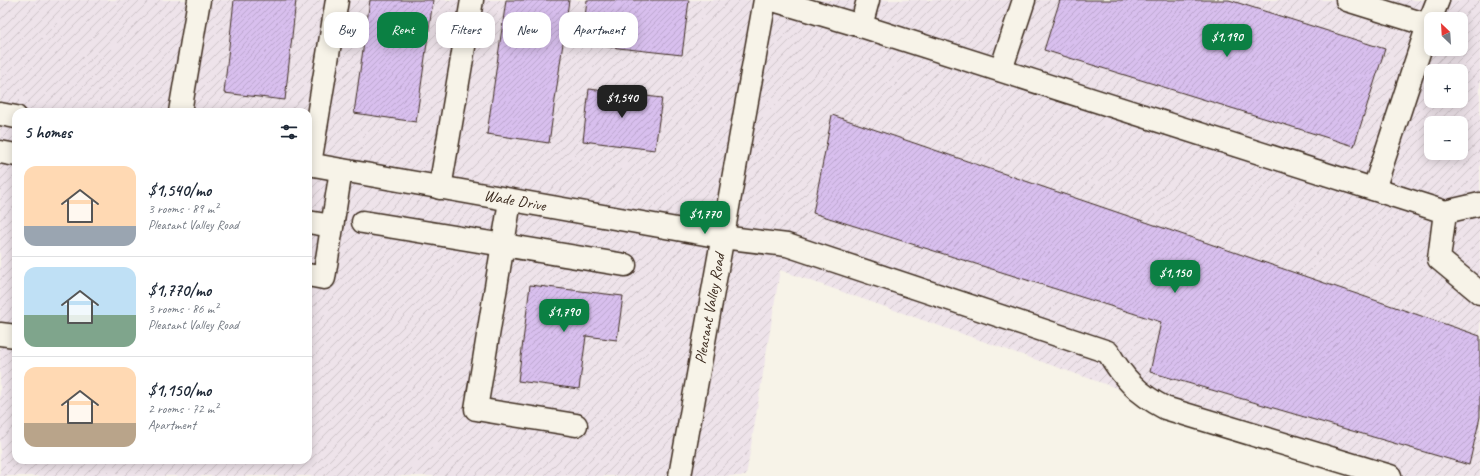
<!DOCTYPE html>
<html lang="en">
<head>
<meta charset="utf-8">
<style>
  :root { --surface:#fff; --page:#f6f6f7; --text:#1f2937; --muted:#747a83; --line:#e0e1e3; --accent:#0b8043 }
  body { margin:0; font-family:Caveat,sans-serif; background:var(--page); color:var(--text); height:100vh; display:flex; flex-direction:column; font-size:15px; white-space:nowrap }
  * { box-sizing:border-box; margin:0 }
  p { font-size:13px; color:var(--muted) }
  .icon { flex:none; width:22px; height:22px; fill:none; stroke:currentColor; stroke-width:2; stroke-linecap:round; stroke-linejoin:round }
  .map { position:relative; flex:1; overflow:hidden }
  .panel { position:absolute; left:12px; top:108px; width:300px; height:356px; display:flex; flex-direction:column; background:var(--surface); border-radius:12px; box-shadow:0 2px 10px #0003 }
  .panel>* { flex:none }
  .guide { position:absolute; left:324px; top:12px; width:380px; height:36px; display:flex; gap:8px }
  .needle { width:26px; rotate:335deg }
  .buttons { position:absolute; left:1424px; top:12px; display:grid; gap:8px }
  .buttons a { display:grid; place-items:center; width:44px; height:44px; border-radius:8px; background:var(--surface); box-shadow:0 2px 10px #0003; font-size:20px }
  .price { position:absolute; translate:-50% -34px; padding:0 9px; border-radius:8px; background:var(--accent); color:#fff; font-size:13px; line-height:26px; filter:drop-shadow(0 1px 2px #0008) }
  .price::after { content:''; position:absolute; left:50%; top:24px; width:12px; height:9px; margin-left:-6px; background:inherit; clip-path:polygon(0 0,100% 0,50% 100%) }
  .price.selected { background:#222; color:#fff }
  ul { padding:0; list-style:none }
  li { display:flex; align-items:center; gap:12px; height:100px; padding:0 12px }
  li+li { border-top:1px solid var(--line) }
  li span { display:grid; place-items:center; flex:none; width:112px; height:80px; border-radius:12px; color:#555 }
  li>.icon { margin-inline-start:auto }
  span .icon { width:48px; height:48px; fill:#fffc; stroke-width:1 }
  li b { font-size:17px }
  h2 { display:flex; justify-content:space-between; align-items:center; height:48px; padding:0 12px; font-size:17px }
  .pill { padding:0 14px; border-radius:12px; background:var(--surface); box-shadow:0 2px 10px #0003; font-size:14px; line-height:36px }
  .pill.selected { background:var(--accent); color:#fff }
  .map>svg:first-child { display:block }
  .industrial { fill:url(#industrial-furrows); fill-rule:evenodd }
  .building { fill:url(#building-hatch); stroke:#3b2a1e }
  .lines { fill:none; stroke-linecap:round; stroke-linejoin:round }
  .minor-casing { stroke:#3b2a1e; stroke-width:25 }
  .minor { stroke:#f7f3e8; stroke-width:22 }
  .labels { text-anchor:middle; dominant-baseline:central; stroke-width:3.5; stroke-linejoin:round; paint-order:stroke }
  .street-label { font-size:16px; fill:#3b2a1e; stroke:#f7f3e8 }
</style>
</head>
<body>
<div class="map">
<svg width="1480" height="476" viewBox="0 0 1480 476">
  <defs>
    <pattern id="industrial-furrows" width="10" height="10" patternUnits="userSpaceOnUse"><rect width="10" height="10" fill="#eee3ea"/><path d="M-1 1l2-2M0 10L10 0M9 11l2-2" fill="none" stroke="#cdc3c8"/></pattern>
    <pattern id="building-hatch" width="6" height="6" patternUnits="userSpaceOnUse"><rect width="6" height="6" fill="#d8bfee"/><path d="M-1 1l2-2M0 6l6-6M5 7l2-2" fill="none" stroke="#baa4cc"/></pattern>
  </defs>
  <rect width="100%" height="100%" fill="#f7f3e8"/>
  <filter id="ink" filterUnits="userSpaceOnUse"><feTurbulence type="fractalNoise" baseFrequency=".025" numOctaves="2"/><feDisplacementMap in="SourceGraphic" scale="8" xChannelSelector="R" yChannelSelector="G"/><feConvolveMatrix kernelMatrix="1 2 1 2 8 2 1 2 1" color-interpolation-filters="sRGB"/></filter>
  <g filter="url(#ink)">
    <!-- industrial -->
    <path class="industrial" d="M0 0H1480V476H1367L780 270 746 476H0ZM1431 19H1461V49H1431ZM1431 71H1461V101H1431ZM16 112H308V460H16ZM1431 123H1461V153H1431Z"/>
    <!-- building -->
    <path class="building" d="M234 0H296L285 100 224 93Z
      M370 0H433L416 122 354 113Z
      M506 0H569L549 143 487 134Z
      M587 0H689L682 55 582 44Z
      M1060 0H1229L1385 49 1354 146 1044 50Z
      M589 89 662 98 655 150 583 141Z
      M832 115 1480 336V417L1469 465 1150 372 1161 322 813 213Z
      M530 285 623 296 617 340 586 336 579 389 518 381Z"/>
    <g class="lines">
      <defs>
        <g id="minor">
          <path d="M773 0 861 26 1445 212 1439 259 1480 293"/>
          <path d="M1347 0 1428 25 1438 0"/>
          <path d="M861 26 868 0"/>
          <path d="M1001 70 1024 0"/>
          <path d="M180 112 199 0"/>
          <path d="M0 114 16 117"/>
          <path d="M0 152 16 155"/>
          <path id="s1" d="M308 164 722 237 787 245 1108 352C1123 378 1138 394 1165 408L1390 476"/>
          <path d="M310 164 337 0"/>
          <path d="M440 188 472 0"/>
          <path d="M1374 189 1428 25"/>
          <path d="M510 201 476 409 576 425"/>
          <path d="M1445 212 1480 204"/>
          <path d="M308 222 332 226"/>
          <path d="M363 222 625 265"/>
          <path d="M308 275 324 278 341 170"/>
          <path d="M0 334 16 336"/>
          <path id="s2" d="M680 476 765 0"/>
        </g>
      </defs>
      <!-- minor casing -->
      <use href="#minor" class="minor-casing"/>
      <!-- minor -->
      <use href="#minor" class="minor"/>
    </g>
  </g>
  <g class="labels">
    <!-- street labels -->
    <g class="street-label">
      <text stroke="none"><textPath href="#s1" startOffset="210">Wade Drive</textPath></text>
      <text stroke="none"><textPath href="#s2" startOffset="170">Pleasant Valley Road</textPath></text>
    </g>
  </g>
</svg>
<div class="buttons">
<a><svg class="needle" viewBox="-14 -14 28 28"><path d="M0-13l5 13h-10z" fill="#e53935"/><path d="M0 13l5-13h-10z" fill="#747a83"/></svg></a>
<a>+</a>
<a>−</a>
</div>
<b class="price" style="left:1227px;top:58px">$1,190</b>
<b class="price selected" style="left:622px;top:119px">$1,540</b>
<b class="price" style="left:705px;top:235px">$1,770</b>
<b class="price" style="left:1175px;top:294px">$1,150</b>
<b class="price" style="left:564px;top:333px">$1,790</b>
<div class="guide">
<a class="pill">Buy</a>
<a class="pill selected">Rent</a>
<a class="pill">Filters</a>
<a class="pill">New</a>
<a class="pill">Apartment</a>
</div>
<section class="panel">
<h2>5 homes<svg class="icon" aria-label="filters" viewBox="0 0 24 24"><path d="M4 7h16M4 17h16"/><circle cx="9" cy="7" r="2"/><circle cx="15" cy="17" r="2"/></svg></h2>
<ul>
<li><span style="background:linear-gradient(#ffd9b3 75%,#9aa5b1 0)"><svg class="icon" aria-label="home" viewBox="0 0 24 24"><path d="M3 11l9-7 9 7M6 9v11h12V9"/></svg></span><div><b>$1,540/mo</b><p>3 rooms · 89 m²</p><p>Pleasant Valley Road</p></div></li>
<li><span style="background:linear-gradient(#bfe0f5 60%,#7fa58c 0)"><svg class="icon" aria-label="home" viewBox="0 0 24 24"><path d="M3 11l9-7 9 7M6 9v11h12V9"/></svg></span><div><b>$1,770/mo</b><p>3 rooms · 86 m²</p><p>Pleasant Valley Road</p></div></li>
<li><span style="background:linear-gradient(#ffd9b3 70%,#b9a48a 0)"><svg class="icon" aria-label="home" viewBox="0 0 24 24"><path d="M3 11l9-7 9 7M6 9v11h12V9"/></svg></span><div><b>$1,150/mo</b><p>2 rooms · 72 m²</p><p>Apartment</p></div></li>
</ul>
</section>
</div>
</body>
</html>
